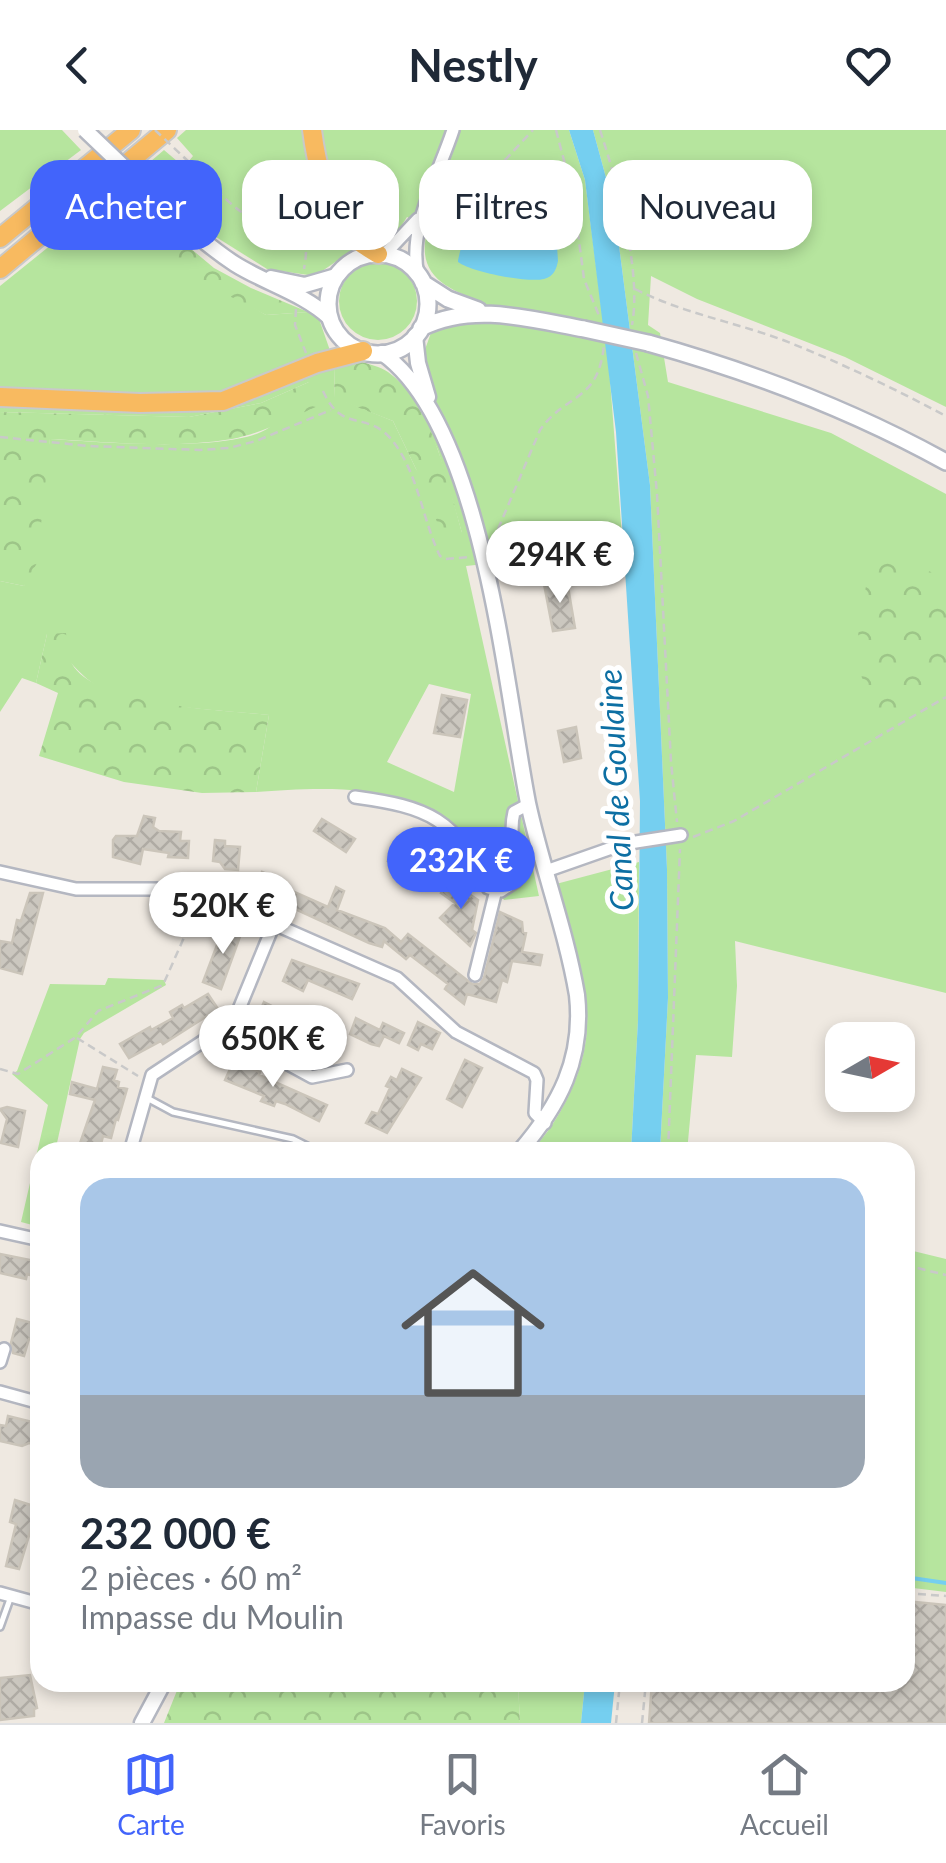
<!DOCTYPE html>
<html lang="fr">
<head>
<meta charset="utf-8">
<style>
  :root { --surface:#fff; --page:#f6f6f7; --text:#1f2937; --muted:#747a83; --line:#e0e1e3; --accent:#4264fb }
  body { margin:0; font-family:Lato,sans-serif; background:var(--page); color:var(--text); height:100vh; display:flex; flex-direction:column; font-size:38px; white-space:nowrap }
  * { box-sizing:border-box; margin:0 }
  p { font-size:32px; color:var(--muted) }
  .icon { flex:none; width:55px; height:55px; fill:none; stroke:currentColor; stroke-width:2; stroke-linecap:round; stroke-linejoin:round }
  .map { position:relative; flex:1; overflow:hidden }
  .sheet { position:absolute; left:30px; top:1012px; width:885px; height:550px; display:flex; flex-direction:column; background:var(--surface); border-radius:30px; box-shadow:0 5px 15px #0003 }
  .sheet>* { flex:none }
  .hud { position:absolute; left:30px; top:30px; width:888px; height:90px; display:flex; gap:20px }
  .needle { width:65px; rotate:81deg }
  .tools { position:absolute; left:825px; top:892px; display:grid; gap:20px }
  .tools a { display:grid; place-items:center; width:90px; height:90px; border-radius:20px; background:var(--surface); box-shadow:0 5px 15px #0003; font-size:50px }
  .price { position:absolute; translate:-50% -85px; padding:0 22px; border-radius:35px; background:#fff; color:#222; font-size:32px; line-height:65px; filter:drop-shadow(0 2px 5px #0008) }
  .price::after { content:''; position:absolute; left:50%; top:60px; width:30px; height:22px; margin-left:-15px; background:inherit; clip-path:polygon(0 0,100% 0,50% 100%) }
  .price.on { background:var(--accent); color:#fff }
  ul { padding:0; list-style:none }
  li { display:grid; align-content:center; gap:20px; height:530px; padding:0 50px }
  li+li { border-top:2px solid var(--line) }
  li span { display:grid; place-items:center; height:310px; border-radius:30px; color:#555 }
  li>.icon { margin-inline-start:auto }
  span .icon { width:180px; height:180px; fill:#fffc; stroke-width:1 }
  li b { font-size:42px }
  .chip { padding:0 35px; border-radius:30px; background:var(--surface); box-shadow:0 5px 15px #0003; font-size:35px; line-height:90px }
  .chip.on { background:var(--accent); color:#fff }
  header { display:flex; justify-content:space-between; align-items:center; height:130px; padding:0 50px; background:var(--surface); font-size:45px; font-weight:700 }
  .tabs { display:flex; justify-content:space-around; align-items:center; height:140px; border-top:2px solid var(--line); background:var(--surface); font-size:28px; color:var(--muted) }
  .tabs a { display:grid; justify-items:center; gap:5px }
  .tabs .on { color:var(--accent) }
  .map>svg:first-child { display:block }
  .green { fill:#b6e59e; fill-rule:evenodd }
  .forest { fill:url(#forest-crowns) }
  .water { fill:#75cff0 }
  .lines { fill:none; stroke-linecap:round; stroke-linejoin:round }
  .stream { stroke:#75cff0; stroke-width:4 }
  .building { fill:url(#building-cross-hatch); stroke:#cbc5ba; stroke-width:2.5 }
  .service-casing { stroke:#b4b7c1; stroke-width:10 }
  .minor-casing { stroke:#b4b7c1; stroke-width:16 }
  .tertiary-casing { stroke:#b4b7c1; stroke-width:19 }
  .secondary-casing { stroke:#b4b7c1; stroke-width:20 }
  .trunk-casing { stroke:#c9c9c9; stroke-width:22 }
  .path { stroke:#c9c9c9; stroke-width:2.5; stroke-dasharray:8 5; stroke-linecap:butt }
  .service { stroke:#fff; stroke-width:5 }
  .minor { stroke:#fff; stroke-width:11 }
  .tertiary { stroke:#fff; stroke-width:14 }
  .secondary { stroke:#fff; stroke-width:15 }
  .trunk { stroke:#f8ba60; stroke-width:18 }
  .tertiary-bridge-casing { stroke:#b4b7c1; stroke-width:19; stroke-linecap:butt }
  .secondary-bridge-casing { stroke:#b4b7c1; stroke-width:20; stroke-linecap:butt }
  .path-bridge { stroke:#c9c9c9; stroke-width:2.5; stroke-dasharray:8 5; stroke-linecap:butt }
  .tertiary-bridge { stroke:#fff; stroke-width:14 }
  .secondary-bridge { stroke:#fff; stroke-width:15 }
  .labels { text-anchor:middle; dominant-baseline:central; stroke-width:10; stroke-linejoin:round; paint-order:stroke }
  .water-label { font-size:32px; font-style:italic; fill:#0d6fa3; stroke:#fff }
</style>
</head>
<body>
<header><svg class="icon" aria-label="back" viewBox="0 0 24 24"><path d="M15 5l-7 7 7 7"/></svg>Nestly<svg class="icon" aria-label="heart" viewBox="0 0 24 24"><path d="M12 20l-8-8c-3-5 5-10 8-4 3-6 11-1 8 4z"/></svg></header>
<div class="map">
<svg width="946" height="1593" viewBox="0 0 946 1593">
  <defs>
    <pattern id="forest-crowns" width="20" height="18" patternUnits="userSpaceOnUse" patternTransform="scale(2.5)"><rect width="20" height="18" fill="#b6e59e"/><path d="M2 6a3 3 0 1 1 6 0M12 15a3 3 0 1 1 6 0" fill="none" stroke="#9dc588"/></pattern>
    <pattern id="building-cross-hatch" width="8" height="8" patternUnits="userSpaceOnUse" patternTransform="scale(2.5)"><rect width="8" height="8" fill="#cbc7bf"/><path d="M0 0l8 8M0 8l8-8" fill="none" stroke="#afaba4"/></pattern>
  </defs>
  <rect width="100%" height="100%" fill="#efe9e1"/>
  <!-- green -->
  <path class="green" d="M0 0H62L81 20 0 81Z
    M186 0H569L585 50 609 237 623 419 466 436 539 766 504 770C493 752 485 733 473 716 426 650 326 657 256 662L269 585C222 580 151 578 108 562 84 552 63 524 47 504L36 553 22 548 0 582V451L24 456 50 309C98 312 228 323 267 299 283 289 297 266 309 252L261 273 189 287 0 282V156L118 61 129 67 113 94 266 185 308 182 318 186 335 235 334 267 393 291 416 339 462 403 438 320 418 276 432 263 423 225 432 200 444 194H482L485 173C447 159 414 146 428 98L407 87 395 106 370 108 315 146 267 139 216 107 144 37 164 20 184 37 193 26 177 8ZM429 554 471 564 454 662 387 632Z
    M593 0H946V277L845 227 697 169 651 146 648 195 660 203 668 252 831 303 946 364V863L735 811 737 856 732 927 696 925 687 1022H660L668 868 667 739 650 355 614 77Z
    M339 171a39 39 0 1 1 78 0a39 39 0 1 1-78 0Z
    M639 732 638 890 631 1022H530C546 1006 559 986 569 965 608 882 575 834 556 754Z
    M108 848 164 850 166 855 84 903 80 909 55 1022H40V1097L21 1092 48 975 12 944 17 941 50 854 105 855Z
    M905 1119 946 1129V1462L905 1457Z
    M518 1553H585L581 1593H520Z"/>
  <!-- forest -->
  <path class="forest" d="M129 67 214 138 251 158 308 182 266 185 171 136 112 93Z
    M359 231C368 234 381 237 388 242 433 274 448 354 462 403L443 407 416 339 393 291 334 268 335 235Z
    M309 252 320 275C291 288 263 303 232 309 172 319 110 312 50 309L37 433 24 456 0 451V282L189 287 261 273Z
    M891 426 946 448V559L886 592C877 576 866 559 860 543 852 519 865 449 875 427Z
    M66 503C67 512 68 526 72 534 96 576 223 580 269 585L256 662 202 663 124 652 39 626 58 563 36 553 47 504Z
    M180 1553H518L520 1593H164Z"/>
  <!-- water -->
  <path class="water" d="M569 0H593L614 77 650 355 667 739 668 868 660 1022H631L638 890 640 671 616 302 585 50Z
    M502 44 544 49 553 55 558 131C556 140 554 146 544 149 528 153 471 142 458 132 457 126 482 54 487 49 492 45 496 45 502 44Z
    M585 1553H615L611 1593H581Z"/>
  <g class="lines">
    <!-- stream -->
    <path class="stream" d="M905 1447 946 1453"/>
  </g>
  <!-- building -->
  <path class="building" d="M567 451 575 498 553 501 544 454Z
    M442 565 467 570 460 607 434 603Z
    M576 597 581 628 564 632 558 601Z
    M144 686 155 688 153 697 159 701 181 702 180 711H189L188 728 168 727 169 723 143 719 140 734 113 727V710L116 706H137Z
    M322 689 355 709 346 722 314 701Z
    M215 710 225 711V716L240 717 238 740 225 739 220 732 213 731Z
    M402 715 421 732 419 734 424 739 413 752 388 731Z
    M262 742 285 752 283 757 328 777 336 757 344 761 337 780 385 798 401 812 408 804 472 854H480L484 848 500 782 522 792 523 802 526 803 522 822 542 825 540 835 512 831 507 852 502 850 496 872 467 864 464 874 445 859 448 854 410 825 406 829 384 811 382 817 369 813 254 760Z
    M450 751 478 770 472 800 476 803 470 816 440 788 455 773 441 763Z
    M30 763H43L22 844 0 838V811L12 813 17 790 21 791Z
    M225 794 242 801 221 859 203 852Z
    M292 830 359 854 352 869 308 850 303 861 283 851Z
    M208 864 218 879 163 914 161 911 129 928 120 914 150 897 151 900 173 888 170 882 182 875 184 878Z
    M264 872 290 885 291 881 305 888 301 897 329 910 323 923 298 916 297 907 257 888Z
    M356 888 380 900 383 893 404 903 399 913 384 906 379 916 371 914 350 904Z
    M418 892 440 903 432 919 421 914 418 920 408 915Z
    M235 928 250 934 249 938 260 942 259 945 327 975 319 991 285 974 276 971 274 976 261 971 264 966 225 950Z
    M465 930 482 938 462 977 447 969Z
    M103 937 117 940 114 950 119 952 118 957 127 959 118 990 116 989 111 1008 103 1006 99 1022H77L95 970 70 964 72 952 97 959Z
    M402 939 421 948 387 1003 366 993 372 982 378 984 390 958 386 956 391 947 397 950Z
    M7 977 25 981 18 1017 1 1013 7 989 0 979Z
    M0 1124 40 1132V1148L27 1144 26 1149 0 1143Z
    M17 1189 40 1195V1211L29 1209 24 1226 13 1223 11 1213Z
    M8 1286 40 1294 36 1314 29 1313 22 1316 0 1311V1295L6 1296Z
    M15 1370 40 1378V1390L34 1389 19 1439 6 1436 16 1394 10 1392Z
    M905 1471 946 1475V1593H649L652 1552H905Z
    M30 1545 37 1578 34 1579V1586L0 1590V1548Z"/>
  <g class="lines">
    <defs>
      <path id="service" d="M147 968 173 982 293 1009 319 1022
        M0 1497 10 1469"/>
      <path id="minor" d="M385 124 418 89
        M418 144C407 100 439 43 453 0
        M355 667C428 677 456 688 488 758L501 761 516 751C518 727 508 706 514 682L529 674
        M546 741 623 714 681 705
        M0 742 76 759H194L397 848 456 902 534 943 537 950 535 983 545 993
        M475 845 496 760
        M226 896 235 905 312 947 347 940
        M130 1022 152 945 226 896 237 884 274 794
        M0 1101 40 1110
        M0 1232 4 1219
        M0 1262 40 1273
        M0 1463 40 1474"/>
      <path id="tertiary" d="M151 63C178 88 204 114 235 134 265 153 303 163 330 188
        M271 148 305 155 336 146
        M415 206 418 233 428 267
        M382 223C483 294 505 556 528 673 542 738 566 800 577 865 584 929 559 976 519 1022
        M142 1593 164 1552"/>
      <path id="secondary" d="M328 174a50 50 0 1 1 100 0a50 50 0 1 1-100 0Z
        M423 153 448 169 478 180
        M421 198C473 172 530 189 584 199
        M648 213C752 242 852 280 946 332"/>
      <path id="trunk" d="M312 0C316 32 326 74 346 99 354 110 367 117 378 124
        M0 108 131 0
        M0 139 167 0
        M0 267 140 273 223 271 317 233 363 221"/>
    </defs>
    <!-- service casing -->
    <use href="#service" class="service-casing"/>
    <!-- minor casing -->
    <use href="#minor" class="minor-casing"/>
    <!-- tertiary casing -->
    <use href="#tertiary" class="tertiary-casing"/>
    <!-- secondary casing -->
    <use href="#secondary" class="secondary-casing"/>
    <!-- trunk casing -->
    <use href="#trunk" class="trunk-casing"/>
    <!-- path -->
    <path class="path" d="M556 0 573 65 584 149 600 188
      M600 0C617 52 642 142 632 195
      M189 32C210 52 233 82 261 93 273 98 288 92 298 102 309 112 306 126 304 139
      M493 36 506 29 533 0
      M635 159C682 183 734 192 783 210 839 232 893 258 946 286
      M296 179 295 195 306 223
      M636 223 648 266 657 364 671 632 677 692
      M323 261C342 304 366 280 391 309 418 341 422 389 440 426L445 429 471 427
      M0 307 88 316 200 320 229 318 256 311 331 280
      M493 411 540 300C567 262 598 273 604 215
      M693 707 734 691 946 567
      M77 908 138 946
      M0 939 18 944 76 907 98 881 163 855 186 803 191 773
      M668 1022 680 719
      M905 1135 946 1145
      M905 1463 946 1466
      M616 1593 620 1552
      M642 1593 646 1552"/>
    <!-- service -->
    <use href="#service" class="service"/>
    <!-- minor -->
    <use href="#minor" class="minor"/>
    <!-- tertiary -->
    <use href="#tertiary" class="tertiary"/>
    <!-- secondary -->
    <use href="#secondary" class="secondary"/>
    <!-- trunk -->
    <use href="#trunk" class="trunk"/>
    <defs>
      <path id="tertiary-bridge" d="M85 0 151 63"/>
      <path id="secondary-bridge" d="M584 199 648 213"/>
    </defs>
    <!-- tertiary-bridge casing -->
    <use href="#tertiary-bridge" class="tertiary-bridge-casing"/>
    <!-- secondary-bridge casing -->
    <use href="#secondary-bridge" class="secondary-bridge-casing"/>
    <!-- path-bridge -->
    <path class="path-bridge" d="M155 0 189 32"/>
    <!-- tertiary-bridge -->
    <use href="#tertiary-bridge" class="tertiary-bridge"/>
    <!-- secondary-bridge -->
    <use href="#secondary-bridge" class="secondary-bridge"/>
  </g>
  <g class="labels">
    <!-- water labels -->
    <g class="water-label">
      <text transform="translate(615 660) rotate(-93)">Canal de Goulaine</text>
    </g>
  </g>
</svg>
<div class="tools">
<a><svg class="needle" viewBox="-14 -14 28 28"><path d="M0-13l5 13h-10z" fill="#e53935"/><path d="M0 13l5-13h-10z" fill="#747a83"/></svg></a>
</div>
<b class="price" style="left:560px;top:476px">294K €</b>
<b class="price on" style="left:461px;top:782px">232K €</b>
<b class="price" style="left:223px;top:827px">520K €</b>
<b class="price" style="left:273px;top:960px">650K €</b>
<div class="hud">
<a class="chip on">Acheter</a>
<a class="chip">Louer</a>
<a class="chip">Filtres</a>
<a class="chip">Nouveau</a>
</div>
<section class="sheet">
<ul>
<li><span style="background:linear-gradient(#a9c7e8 70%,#9aa5b1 0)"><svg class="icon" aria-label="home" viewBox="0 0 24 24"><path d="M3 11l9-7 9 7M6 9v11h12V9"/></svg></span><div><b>232 000 €</b><p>2 pièces · 60 m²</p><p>Impasse du Moulin</p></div></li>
</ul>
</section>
</div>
<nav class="tabs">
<a class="on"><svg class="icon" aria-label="map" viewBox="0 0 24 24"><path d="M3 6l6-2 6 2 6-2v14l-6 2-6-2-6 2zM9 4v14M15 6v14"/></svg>Carte</a>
<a><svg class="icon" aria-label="saved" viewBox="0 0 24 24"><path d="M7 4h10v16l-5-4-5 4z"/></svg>Favoris</a>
<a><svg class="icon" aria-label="home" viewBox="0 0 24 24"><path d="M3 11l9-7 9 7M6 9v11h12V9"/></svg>Accueil</a>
</nav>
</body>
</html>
